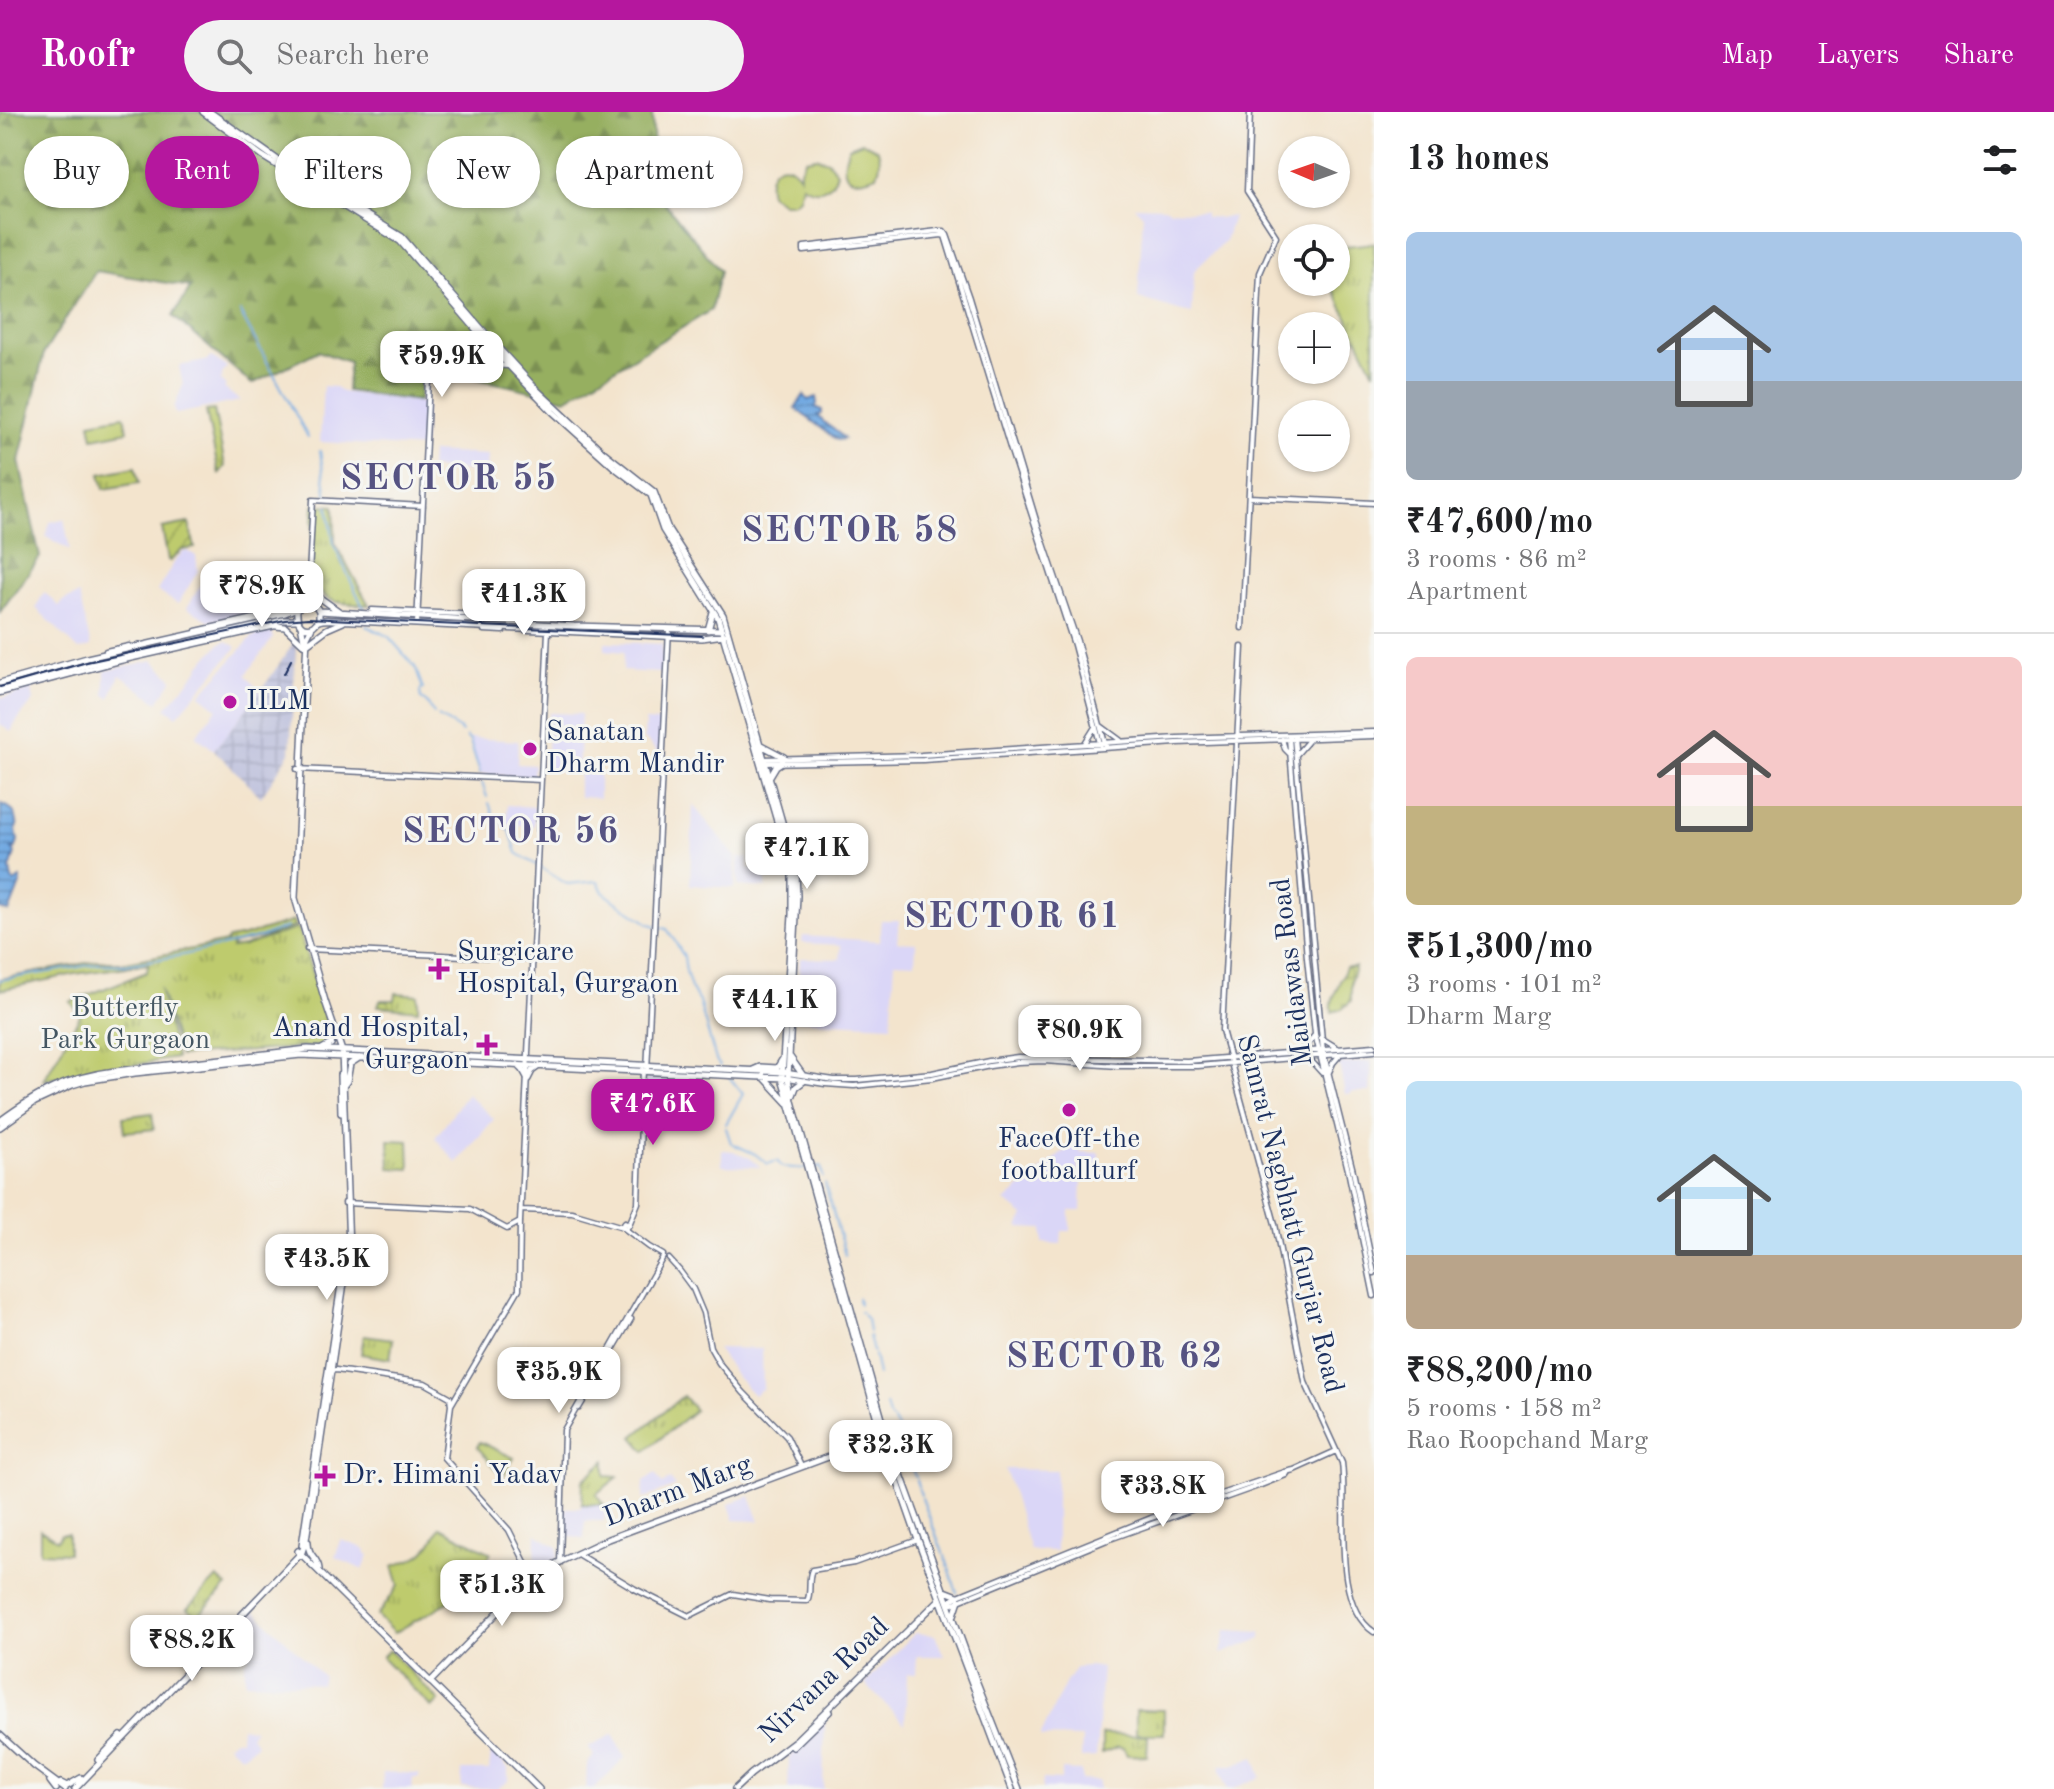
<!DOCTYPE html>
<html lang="en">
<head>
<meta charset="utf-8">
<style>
  :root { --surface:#fff; --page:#f2f2f2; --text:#202124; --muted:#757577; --line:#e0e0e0; --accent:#b5179e }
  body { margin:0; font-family:"Old Standard TT",serif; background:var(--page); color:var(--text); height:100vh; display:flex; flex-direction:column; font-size:30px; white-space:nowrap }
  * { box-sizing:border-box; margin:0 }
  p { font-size:26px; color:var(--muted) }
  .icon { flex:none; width:44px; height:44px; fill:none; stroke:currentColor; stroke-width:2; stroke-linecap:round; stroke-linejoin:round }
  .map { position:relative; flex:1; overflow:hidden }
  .panel { display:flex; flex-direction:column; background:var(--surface); width:680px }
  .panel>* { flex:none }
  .top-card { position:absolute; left:24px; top:24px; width:760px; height:72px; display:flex; gap:16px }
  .needle { width:52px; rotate:272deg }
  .fabs { position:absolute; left:1278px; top:24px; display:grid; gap:16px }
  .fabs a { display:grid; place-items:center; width:72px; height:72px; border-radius:50%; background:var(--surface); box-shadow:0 2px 6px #0004; font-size:40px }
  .price { position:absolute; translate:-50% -68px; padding:0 18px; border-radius:16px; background:#fff; color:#222; font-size:26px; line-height:52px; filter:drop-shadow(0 2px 4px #0008) }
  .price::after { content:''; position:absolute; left:50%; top:48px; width:24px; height:18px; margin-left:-12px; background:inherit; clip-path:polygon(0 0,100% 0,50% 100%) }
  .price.selected { background:var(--accent); color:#fff }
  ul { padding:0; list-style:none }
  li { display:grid; align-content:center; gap:16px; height:424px; padding:0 32px }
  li+li { border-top:2px solid var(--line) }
  li span { display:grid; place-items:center; height:248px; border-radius:12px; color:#555 }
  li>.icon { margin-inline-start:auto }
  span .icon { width:144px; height:144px; fill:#fffc; stroke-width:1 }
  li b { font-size:34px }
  h2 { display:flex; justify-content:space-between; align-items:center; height:96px; padding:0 32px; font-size:34px }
  .tag { padding:0 28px; border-radius:36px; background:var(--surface); box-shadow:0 2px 6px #0004; font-size:28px; line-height:72px }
  .tag.selected { background:var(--accent); color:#fff }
  header { display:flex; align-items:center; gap:48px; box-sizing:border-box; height:112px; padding:0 40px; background:var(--accent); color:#fff }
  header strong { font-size:38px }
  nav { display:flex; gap:44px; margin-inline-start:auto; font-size:28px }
  .search { width:560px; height:72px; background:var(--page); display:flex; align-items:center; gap:20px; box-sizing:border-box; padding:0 28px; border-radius:44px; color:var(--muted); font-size:30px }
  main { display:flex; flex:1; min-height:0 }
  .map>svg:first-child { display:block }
  .built { fill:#dad6f7 }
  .industrial { fill:url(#industrial-grid) }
  .grass { fill:url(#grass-tufts); stroke:#6c7d66; stroke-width:2 }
  .forest { fill:url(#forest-firs); stroke:#586f5f; stroke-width:2 }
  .wetland { fill:url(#wetland-marsh); stroke:#6c7d66; stroke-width:2 }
  .garden { fill:url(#garden-furrows); stroke:#6c7d66; stroke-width:2 }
  .pitch { fill:#becb6d; stroke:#6c7d66; stroke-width:2 }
  .water { fill:url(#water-rules); stroke:#476ca0; stroke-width:2 }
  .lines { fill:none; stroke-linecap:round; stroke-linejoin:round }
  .stream { stroke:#73aae2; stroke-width:2 }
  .tertiary-casing { stroke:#676e85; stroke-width:7 }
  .secondary-casing { stroke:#676e85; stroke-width:8 }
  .tertiary { stroke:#fff; stroke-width:4 }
  .secondary { stroke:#fff; stroke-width:5 }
  .rail { stroke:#1b2f5e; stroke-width:2 }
  .poi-dot { fill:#b5179e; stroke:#f6f6f2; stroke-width:3 }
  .labels { text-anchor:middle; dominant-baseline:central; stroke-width:6; stroke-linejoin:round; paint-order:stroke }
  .poi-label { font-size:28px; fill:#1b2f5e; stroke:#f6f6f2; text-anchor:start }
  .street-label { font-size:28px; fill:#1b2f5e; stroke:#f6f6f2 }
  .park-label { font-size:28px; fill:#445662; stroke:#f6f6f2 }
  .district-label { font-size:36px; font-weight:bold; letter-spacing:2px; fill:#565382; stroke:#f6f6f2 }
</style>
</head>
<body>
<header>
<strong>Roofr</strong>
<div class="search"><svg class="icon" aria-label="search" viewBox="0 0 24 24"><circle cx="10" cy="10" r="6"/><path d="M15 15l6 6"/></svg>Search here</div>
<nav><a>Map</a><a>Layers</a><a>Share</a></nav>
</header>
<main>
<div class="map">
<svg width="1374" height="1677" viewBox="0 0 1374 1677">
  <defs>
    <pattern id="industrial-grid" width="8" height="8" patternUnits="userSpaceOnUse" patternTransform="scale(2)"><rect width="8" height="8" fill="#c0c2dd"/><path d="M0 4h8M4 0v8" fill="none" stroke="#a4a7c0"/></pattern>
    <pattern id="grass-tufts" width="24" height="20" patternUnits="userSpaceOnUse" patternTransform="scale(2)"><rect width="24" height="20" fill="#becb6d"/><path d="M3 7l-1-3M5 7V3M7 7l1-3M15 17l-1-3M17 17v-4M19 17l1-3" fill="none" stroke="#9aa55d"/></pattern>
    <pattern id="forest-firs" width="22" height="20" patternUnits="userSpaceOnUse" patternTransform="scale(2)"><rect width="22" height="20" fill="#96af60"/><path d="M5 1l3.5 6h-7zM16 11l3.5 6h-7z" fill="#7a8f52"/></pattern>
    <pattern id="wetland-marsh" width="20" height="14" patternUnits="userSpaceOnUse" patternTransform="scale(2)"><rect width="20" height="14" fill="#becb6d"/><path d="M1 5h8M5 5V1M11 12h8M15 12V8" fill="none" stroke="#9aa55d"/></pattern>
    <pattern id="garden-furrows" width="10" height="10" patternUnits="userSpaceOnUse" patternTransform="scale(2)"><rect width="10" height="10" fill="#becb6d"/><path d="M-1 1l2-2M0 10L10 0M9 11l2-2" fill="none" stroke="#9aa55d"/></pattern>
    <pattern id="water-rules" width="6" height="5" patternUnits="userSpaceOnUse" patternTransform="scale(2)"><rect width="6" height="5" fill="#73aae2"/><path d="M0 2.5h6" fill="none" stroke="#5e8bba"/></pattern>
  </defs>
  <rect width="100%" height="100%" fill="#f6f6f2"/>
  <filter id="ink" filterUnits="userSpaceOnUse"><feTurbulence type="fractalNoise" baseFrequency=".0125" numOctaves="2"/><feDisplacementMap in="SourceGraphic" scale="16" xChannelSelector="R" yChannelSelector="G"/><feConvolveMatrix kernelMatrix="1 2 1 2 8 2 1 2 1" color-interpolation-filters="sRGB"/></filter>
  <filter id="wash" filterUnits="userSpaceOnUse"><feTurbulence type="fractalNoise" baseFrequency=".006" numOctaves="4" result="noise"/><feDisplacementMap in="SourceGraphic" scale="32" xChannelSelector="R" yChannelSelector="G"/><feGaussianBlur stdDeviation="1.8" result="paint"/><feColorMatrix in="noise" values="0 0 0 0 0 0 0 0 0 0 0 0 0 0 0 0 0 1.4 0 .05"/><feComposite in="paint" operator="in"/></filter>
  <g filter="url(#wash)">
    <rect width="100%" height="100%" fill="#f3e4cd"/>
    <!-- built -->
    <path class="built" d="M1134 94 1164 95 1171 98 1205 100V105L1223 106 1233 104 1225 129 1194 159 1192 202 1138 186 1143 103Z
      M212 245 227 255 221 264 223 265 220 269 226 274 224 276 240 289 176 302 174 296 183 273 179 254 205 249Z
      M323 274 334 275 342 280 419 290 426 292 423 336 320 330Z
      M431 340 488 343 487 360 430 356Z
      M64 407 70 438 46 425 50 410Z
      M188 439 196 444 198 459 178 492 157 479 177 446 183 440Z
      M207 462 223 473 264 497 210 509 187 496Z
      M44 480 59 494 65 488 79 483 91 535 79 538 36 496Z
      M272 517 273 526 246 563 260 580 214 638 196 624 217 596 200 583 252 525Z
      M227 529 237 535 177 604 166 596 200 556 199 554 221 531Z
      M605 530 641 531V536L642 531 662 532V561L623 559 624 540 605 538Z
      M153 548 173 567 158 590 120 563 110 586 105 583V559Z
      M32 577 33 589 16 610 11 620 0 612V584L3 586Z
      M549 601 581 602 578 660 546 658Z
      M645 609 662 610 661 644 644 626Z
      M470 626 518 629 517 652 534 653 533 665 481 662Z
      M579 660 599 661V686L579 685Z
      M507 693 535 695 534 714 506 712Z
      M693 693 736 745 735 776 690 773Z
      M738 745 748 746V756L766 757V776L738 774Z
      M881 808H899L897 830 916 831 915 851 895 850 891 913 793 908 794 889H823L812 888 799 868 800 846 840 847 841 833 802 831 803 824 879 829Z
      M1372 949 1370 980H1351V982H1345L1339 952Z
      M645 966 671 967 670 985 644 984Z
      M467 982 494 1007 457 1051 435 1026Z
      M1081 1025 1080 1040 1099 1041V1052H1079V1063H1082L1081 1099H1070V1119H1062L1061 1132 1043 1131V1117L1019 1116 1024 1104 1005 1089Z
      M722 1038 733 1039 750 1046 761 1055 722 1054Z
      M717 1236 762 1237 763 1276 754 1283 735 1263Z
      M1005 1357 1056 1358V1439L1030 1438Z
      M655 1361 662 1372 670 1367 676 1374 643 1387 644 1370Z
      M750 1384 760 1409 734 1408 729 1392Z
      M582 1392 605 1393 604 1409H585L584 1426 565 1425 566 1396H581Z
      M536 1422 558 1435V1445L535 1460Z
      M341 1428 361 1435 366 1439 365 1441 369 1443 363 1458 335 1445Z
      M255 1499 323 1564 321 1572 245 1570V1548H248V1536L230 1525Z
      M1226 1518 1261 1520V1527L1221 1542Z
      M915 1521 935 1523 944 1544H917L916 1562H907L905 1612 865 1572Z
      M1089 1554 1102 1556 1096 1645 1081 1646 1082 1626 1040 1625 1065 1572 1076 1555Z
      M825 1608 823 1677H788L789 1646Z
      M241 1615 255 1617 250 1623 257 1632 242 1644 228 1633 234 1627H240Z
      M613 1622 625 1646 594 1677H586L587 1653 594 1643 588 1636Z
      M491 1640H494L508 1656V1669L497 1677 461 1675 462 1658H489Z
      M1254 1645 1261 1665 1232 1677H1227L1220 1660V1654H1233Z
      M1061 1658 1081 1659V1668L1099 1669V1677H1042L1043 1667 1061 1668Z
      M383 1660 419 1662V1666H413L412 1677H382Z"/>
    <!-- industrial -->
    <path class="industrial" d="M293 532 296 534 290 641 261 685 214 638 260 580Z"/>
    <!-- grass -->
    <path class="grass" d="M1374 131V260L1330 170H1336V135Z
      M214 298 225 354 219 362 206 299Z
      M124 304 128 319 93 326 90 310Z
      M135 355 139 371 104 377 100 362Z
      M314 393 334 394 335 431 369 493C340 491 331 494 310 471Z
      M294 809 296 814 273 823 233 832 232 836 244 834 298 816 332 925 329 930 324 934 180 944 160 876 176 946 44 968 81 902 70 890 147 860 148 852 75 862 0 878V867L98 849 122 851 227 830 228 827 244 824Z
      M396 881 418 883V898L378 894 380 888H395Z
      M152 1001 154 1017 125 1020 123 1005Z
      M389 1028 409 1029 410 1057 390 1056Z
      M364 1223 393 1227 390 1247 361 1242Z
      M683 1284 695 1298 645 1339 633 1325Z
      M480 1330 514 1346 503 1364 477 1335Z
      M605 1349V1364L618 1365 596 1382 604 1393 582 1392 583 1368Z
      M440 1415 491 1441 469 1478 394 1521 377 1504 399 1473 393 1454C423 1444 426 1443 440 1415Z
      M40 1418 57 1428 61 1422H68V1441L40 1440Z
      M217 1466 227 1474 198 1504 187 1497Z
      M389 1538 439 1589 432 1596 382 1545Z
      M1136 1598H1164V1622H1136Z
      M1102 1622 1148 1624 1147 1644 1127 1643 1123 1636 1118 1635 1102 1641Z"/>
    <!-- forest -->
    <path class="forest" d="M0 0H652L656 80 720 159 711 198 566 287 422 254 419 289 347 279 349 250 318 239 252 272 173 204 191 175 96 159 44 241 19 349 40 445 0 500Z"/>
    <!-- wetland -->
    <path class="wetland" d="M1346 855H1355L1351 868V889L1342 897 1332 900C1330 886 1341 869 1346 855Z"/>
    <!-- garden -->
    <path class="garden" d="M189 411 195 436 182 438 170 449 168 448 162 416Z"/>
    <!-- pitch -->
    <path class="pitch" d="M862 30 878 38C881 47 881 54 877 63 847 75 838 63 849 35Z
      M816 45 828 49 837 60C833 78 817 83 802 73L799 86 792 91H783L770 82C763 55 785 43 800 64V57L806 47Z"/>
    <!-- water -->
    <path class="water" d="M804 283 808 288 816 285 817 292 815 295 822 298V302L818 303C825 315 836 316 844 327L837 328 795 296Z
      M1 692C10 694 16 701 17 711 18 713 16 716 16 718 17 728 20 727 15 737H12L15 741 10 757 12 768 14 770 20 766 21 769 9 800 0 797Z"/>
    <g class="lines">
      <!-- stream -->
      <path class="stream" d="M240 200 308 325
        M320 339 327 386
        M328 394 334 433 365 499
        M366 514 388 524 415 555 423 577 421 578
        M420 580 421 587 426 590 434 602
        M438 605 459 617 462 620
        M466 625 470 629 480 661
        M482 671 487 685
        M489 691 495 708 504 713 510 719 517 741 567 772 598 769 603 780 615 789 650 812 667 817 673 826 684 845 686 860 691 876 699 890 716 948 720 954
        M0 868 98 852 125 853 183 843 261 825 287 815
        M726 1012 743 982 730 966
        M726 1016 731 1031
        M733 1032 755 1042 768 1052 777 1049 782 1055 806 1057
        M812 1056 821 1054 823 1065
        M825 1071 845 1143
        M858 1186 859 1192
        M860 1200H861
        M863 1203 867 1207 869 1220
        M869 1224 873 1240
        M874 1243 878 1263
        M886 1293 889 1304 900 1319 911 1352
        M912 1356 915 1365
        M916 1368 921 1383
        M922 1386 943 1441
        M945 1444 957 1481"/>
    </g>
  </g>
  <g filter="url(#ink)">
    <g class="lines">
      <defs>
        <path id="tertiary" d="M804 139V135L938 119H944L947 123 969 186 1036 408 1077 529 1106 635
          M804 139 942 123 945 124 1011 339 1074 533 1101 635
          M1249 385 1374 391
          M303 492 308 481 313 388 423 394
          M372 498 566 507
          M417 512 429 269 443 266 441 251 443 248 449 245 485 253 509 254
          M1242 516 1260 161 1276 124 1247 79 1250 0
          M484 518 503 519
          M196 519 285 499
          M1242 535 1222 918 1275 1112 1305 1270 1342 1351C1348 1396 1330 1491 1374 1520
          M106 539 129 534
          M0 581 120 549 276 514
          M1101 614 1120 628
          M1294 625 1323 939 1353 1059 1374 1161
          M1289 626 1307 846 1315 922 1348 1058 1374 1184
          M1282 627 1285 637 1291 643
          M1085 631 1095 615
          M1296 643 1309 628
          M762 647 921 643 1177 626 1374 620
          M765 651 923 648 1177 631 1374 624
          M297 657 541 668
          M307 837 533 847
          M1321 926 1339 937
          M1298 940 1307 934 1314 924
          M1304 947 1313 951 1322 961
          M647 959 669 517
          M1329 960 1333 951 1339 944
          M788 961 834 968H857L932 961 989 949 1018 945 1187 949 1374 934
          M788 966 825 972 854 974 932 966 990 954 1018 950 1044 949 1118 954H1198L1374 939
          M345 1091 470 1097 507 1117 520 1110
          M521 1098 572 1100 623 1115
          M625 1110 629 1113 626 1117 622 1114Z
          M629 1113 638 1091 643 957
          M625 1117 649 1135 663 1143
          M669 1147 679 1158 693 1177 703 1201 710 1235 719 1251 743 1280 787 1325 801 1354
          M601 1258 631 1207
          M329 1259 336 1258 425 1271 450 1285 451 1293 444 1346 509 1418 534 1468
          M451 1293 519 1177 520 1110 548 519
          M579 1296 595 1269
          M579 1443 635 1477 689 1504 733 1482 769 1488 807 1489C812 1480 807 1468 812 1458L854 1451 918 1428
          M560 1451 564 1318 663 1145
          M948 1490 958 1484 1151 1406 1285 1360 1294 1358 1336 1339
          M949 1493 1107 1428 1261 1373 1286 1363 1288 1360"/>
        <path id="secondary" d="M203 0 262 44 400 129 492 236 553 300 614 355 651 383 663 418 718 506 792 761V803L782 966 785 976 883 1328 918 1428 1012 1677
          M210 0 285 53 402 125 493 230 536 277 602 339 654 380 668 417 723 503 796 759 797 784 788 966 792 989 886 1321 976 1568 1019 1677
          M308 472 316 483 340 500
          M319 499 574 514 722 518
          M319 509V499C314 489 303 489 297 498 296 508 301 520 313 514 315 513 316 510 319 509 323 507 329 508 334 508L702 526 724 523
          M275 510 276 514 285 515 303 532
          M301 513 304 528
          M708 518 713 500
          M307 532 327 517 343 510
          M0 571 87 546 285 501 297 496
          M0 578 88 553 283 508H297
          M761 633 784 645
          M770 664 776 654 782 650
          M322 937 331 932 334 925
          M790 945 802 962
          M518 953 523 958 528 967 532 959 539 954
          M753 958 760 955 777 956 782 948
          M340 963 341 1001
          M763 964 788 991
          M344 973 347 969 350 952 359 946
          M793 983 796 975 804 969
          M0 1009C38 981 67 965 115 959L308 937 785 960
          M0 1015 35 990 72 973 85 969 135 961 301 943 784 966
          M308 1430C308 1445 318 1445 319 1457
          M302 1433 345 1146
          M298 1439 539 1677
          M945 1479 958 1484
          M954 1503 959 1488
          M430 1570 509 1489 555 1452 608 1427 882 1325
          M0 1623 34 1654 65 1677
          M793 1635 829 1600
          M98 1648 121 1624
          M50 1669 56 1677
          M61 1671 67 1674 81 1666
          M75 1677 302 1440 306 1428 349 1137 342 939 325 889 295 786 307 525 312 515
          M735 1677 751 1662 796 1628 940 1487"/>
      </defs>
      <!-- tertiary casing -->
      <use href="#tertiary" class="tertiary-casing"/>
      <!-- secondary casing -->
      <use href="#secondary" class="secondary-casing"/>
      <!-- tertiary -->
      <use href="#tertiary" class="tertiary"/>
      <!-- secondary -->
      <use href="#secondary" class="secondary"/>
      <!-- rail -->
      <path class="rail" d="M284 562 291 548
        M0 575 87 550 285 508 308 506 702 524"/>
    </g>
  </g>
  <!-- markers -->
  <g class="poi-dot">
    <circle cx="230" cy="590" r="8"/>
    <circle cx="530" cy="637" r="8"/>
    <path d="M435 845h8v8h8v8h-8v8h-8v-8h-8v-8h8z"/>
    <path d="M483 921h8v8h8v8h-8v8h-8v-8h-8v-8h8z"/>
    <circle cx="1069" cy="998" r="8"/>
    <path d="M321 1352h8v8h8v8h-8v8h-8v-8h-8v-8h8z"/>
  </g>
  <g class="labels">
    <!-- poi labels -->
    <g class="poi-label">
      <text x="246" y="590">IILM</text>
      <text x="546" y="621">Sanatan<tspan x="546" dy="32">Dharm Mandir</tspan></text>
      <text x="457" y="841">Surgicare<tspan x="457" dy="32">Hospital, Gurgaon</tspan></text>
      <text x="469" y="917" text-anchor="end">Anand Hospital,<tspan x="469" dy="32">Gurgaon</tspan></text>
      <text x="1069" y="1028" text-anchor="middle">FaceOff-the<tspan x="1069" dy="32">footballturf</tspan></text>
      <text x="343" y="1364">Dr. Himani Yadav</text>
    </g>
    <!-- street labels -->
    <g class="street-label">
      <text transform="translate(1293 860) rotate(-97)">Maidawas Road</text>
      <text transform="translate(1289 1102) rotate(76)">Samrat Nagbhatt Gurjar Road</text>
      <text transform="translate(678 1380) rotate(-21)">Dharm Marg</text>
      <text transform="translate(825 1569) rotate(-44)">Nirvana Road</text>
    </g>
    <!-- park labels -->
    <g class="park-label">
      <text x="125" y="897">Butterfly<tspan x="125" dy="32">Park Gurgaon</tspan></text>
    </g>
    <!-- district labels -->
    <g class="district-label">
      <text x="449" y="368">SECTOR 55</text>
      <text x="850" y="420">SECTOR 58</text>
      <text x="511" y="721">SECTOR 56</text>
      <text x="1013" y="806">SECTOR 61</text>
      <text x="1115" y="1246">SECTOR 62</text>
    </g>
  </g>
</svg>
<div class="fabs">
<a><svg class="needle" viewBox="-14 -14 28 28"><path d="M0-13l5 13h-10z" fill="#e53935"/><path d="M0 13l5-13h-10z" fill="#757577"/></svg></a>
<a><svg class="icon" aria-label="locate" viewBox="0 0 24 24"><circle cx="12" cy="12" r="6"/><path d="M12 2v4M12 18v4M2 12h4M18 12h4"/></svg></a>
<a>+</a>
<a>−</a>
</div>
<b class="price" style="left:442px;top:287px">₹59.9K</b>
<b class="price" style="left:262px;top:517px">₹78.9K</b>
<b class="price" style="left:524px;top:525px">₹41.3K</b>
<b class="price" style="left:807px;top:779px">₹47.1K</b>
<b class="price" style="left:775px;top:931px">₹44.1K</b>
<b class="price" style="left:1080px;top:961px">₹80.9K</b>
<b class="price selected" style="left:653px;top:1035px">₹47.6K</b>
<b class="price" style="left:327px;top:1190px">₹43.5K</b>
<b class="price" style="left:559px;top:1303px">₹35.9K</b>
<b class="price" style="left:891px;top:1376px">₹32.3K</b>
<b class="price" style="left:1163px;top:1417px">₹33.8K</b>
<b class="price" style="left:502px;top:1516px">₹51.3K</b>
<b class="price" style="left:192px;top:1571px">₹88.2K</b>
<div class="top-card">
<a class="tag">Buy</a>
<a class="tag selected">Rent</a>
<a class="tag">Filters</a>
<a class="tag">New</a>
<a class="tag">Apartment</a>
</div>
</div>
<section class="panel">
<h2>13 homes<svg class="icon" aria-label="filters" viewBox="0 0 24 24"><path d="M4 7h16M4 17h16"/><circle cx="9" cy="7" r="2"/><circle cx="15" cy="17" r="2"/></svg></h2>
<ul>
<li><span style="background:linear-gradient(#a9c7e8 60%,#9aa5b1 0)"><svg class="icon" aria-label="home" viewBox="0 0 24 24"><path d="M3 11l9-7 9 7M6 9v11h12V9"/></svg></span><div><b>₹47,600/mo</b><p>3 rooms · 86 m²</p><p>Apartment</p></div></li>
<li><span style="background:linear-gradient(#f6c9c9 60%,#c2b280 0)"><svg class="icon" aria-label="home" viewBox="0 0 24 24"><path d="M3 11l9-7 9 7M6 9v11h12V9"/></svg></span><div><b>₹51,300/mo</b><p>3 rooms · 101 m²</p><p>Dharm Marg</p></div></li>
<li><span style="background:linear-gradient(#bfe0f5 70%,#b9a48a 0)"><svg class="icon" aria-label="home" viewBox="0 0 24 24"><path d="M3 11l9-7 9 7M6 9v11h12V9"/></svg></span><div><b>₹88,200/mo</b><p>5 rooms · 158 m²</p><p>Rao Roopchand Marg</p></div></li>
</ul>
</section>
</main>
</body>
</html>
